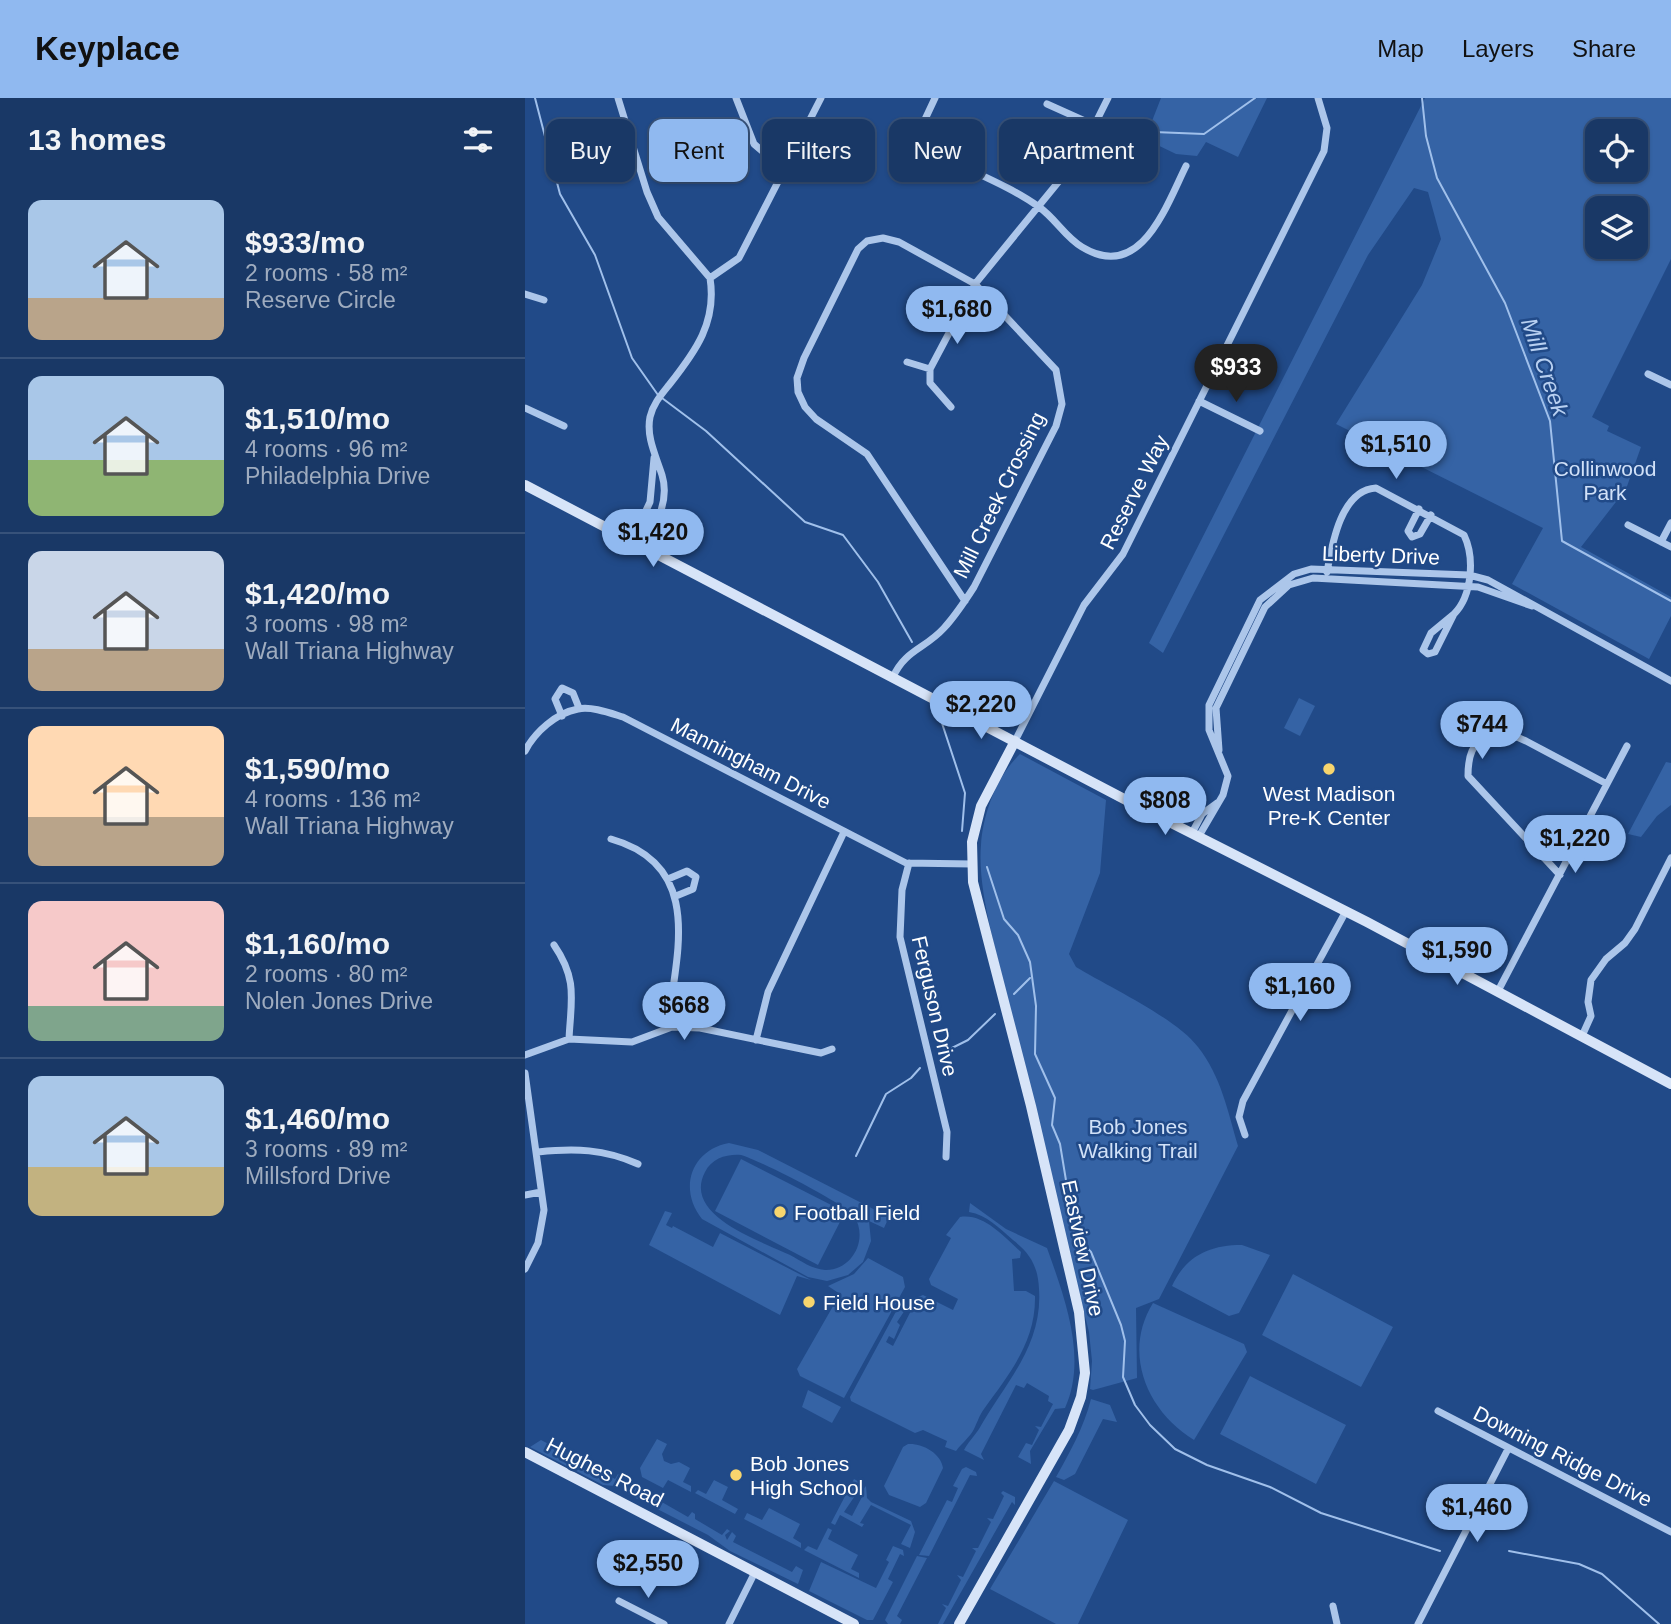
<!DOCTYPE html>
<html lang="en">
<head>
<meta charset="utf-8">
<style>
  :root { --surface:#193866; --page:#26436f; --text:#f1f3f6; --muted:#9facbf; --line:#37527a; --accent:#90b9f0 }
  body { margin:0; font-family:Helvetica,sans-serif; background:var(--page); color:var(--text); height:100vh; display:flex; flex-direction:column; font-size:26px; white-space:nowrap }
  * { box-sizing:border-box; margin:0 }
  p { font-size:23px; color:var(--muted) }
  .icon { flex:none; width:38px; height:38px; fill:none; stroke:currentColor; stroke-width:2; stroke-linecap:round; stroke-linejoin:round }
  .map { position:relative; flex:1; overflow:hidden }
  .side { display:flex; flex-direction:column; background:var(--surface); width:525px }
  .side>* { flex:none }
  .top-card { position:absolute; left:21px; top:21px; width:665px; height:63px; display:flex; gap:14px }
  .tools { position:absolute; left:1060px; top:21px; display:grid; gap:14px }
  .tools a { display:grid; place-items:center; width:63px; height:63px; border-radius:14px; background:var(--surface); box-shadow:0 2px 5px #0004,0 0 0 2px var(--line); font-size:35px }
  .price { position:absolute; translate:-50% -60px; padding:0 16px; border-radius:24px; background:var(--accent); color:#111; font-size:23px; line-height:46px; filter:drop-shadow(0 2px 4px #0008) }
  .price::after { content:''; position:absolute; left:50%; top:42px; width:21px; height:16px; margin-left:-10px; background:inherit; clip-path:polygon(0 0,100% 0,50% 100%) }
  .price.current { background:#222; color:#fff }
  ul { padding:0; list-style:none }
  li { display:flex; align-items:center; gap:21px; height:175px; padding:0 28px }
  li+li { border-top:2px solid var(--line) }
  li span { display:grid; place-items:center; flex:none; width:196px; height:140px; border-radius:14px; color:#555 }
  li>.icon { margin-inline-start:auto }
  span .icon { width:84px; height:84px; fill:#fffc; stroke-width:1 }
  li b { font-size:30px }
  h2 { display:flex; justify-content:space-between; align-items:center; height:84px; padding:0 28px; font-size:30px }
  .chip { padding:0 24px; border-radius:14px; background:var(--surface); box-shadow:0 2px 5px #0004,0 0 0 2px var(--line); font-size:24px; line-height:63px }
  .chip.current { background:var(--accent); color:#111 }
  header { display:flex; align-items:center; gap:42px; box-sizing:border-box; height:98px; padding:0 35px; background:var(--accent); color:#111 }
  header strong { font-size:33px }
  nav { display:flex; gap:38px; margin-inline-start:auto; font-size:24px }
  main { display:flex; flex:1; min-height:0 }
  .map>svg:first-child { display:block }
  .green { fill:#3563a5; fill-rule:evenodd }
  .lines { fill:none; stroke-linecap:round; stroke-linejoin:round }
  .stream { stroke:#a0c0eb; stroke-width:2 }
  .street { stroke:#acc6ea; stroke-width:7 }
  .secondary { stroke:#d7e4f8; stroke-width:10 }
  .poi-dot { fill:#f7d56e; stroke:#214a88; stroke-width:2.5 }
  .labels { text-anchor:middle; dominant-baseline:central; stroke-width:5; stroke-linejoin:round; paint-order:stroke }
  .park-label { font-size:21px; fill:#d1e1f8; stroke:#214a88 }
  .street-label { font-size:21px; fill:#fff; stroke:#214a88 }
  .poi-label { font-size:21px; fill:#fff; stroke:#214a88; text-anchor:start }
  .water-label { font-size:23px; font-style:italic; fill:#b8d0f1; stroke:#214a88 }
</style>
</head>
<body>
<header>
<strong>Keyplace</strong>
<nav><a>Map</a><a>Layers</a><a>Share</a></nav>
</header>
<main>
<section class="side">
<h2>13 homes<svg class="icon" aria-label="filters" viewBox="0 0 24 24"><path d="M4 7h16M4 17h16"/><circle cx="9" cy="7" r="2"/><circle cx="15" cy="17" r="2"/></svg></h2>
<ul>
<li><span style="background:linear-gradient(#a9c7e8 70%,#b9a48a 0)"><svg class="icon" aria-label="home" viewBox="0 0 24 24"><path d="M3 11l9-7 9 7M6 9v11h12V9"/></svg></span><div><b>$933/mo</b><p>2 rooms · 58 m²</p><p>Reserve Circle</p></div></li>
<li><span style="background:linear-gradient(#a9c7e8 60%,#8fb573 0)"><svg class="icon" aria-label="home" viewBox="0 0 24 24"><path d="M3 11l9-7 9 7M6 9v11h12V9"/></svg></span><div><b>$1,510/mo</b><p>4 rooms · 96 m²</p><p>Philadelphia Drive</p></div></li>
<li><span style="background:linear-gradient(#c9d6e8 70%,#b9a48a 0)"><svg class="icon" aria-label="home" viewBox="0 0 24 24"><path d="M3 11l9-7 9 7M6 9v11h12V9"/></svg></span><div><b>$1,420/mo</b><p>3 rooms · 98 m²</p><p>Wall Triana Highway</p></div></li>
<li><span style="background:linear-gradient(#ffd9b3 65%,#b9a48a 0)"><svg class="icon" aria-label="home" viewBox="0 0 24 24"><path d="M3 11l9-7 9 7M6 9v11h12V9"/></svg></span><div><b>$1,590/mo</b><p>4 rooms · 136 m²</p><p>Wall Triana Highway</p></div></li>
<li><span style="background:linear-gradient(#f6c9c9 75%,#7fa58c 0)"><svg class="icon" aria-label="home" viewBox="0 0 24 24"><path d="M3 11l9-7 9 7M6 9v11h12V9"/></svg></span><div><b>$1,160/mo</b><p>2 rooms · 80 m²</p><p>Nolen Jones Drive</p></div></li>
<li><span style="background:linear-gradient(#a9c7e8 65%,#c2b280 0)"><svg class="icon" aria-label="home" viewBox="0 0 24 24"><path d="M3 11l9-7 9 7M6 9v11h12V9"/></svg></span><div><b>$1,460/mo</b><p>3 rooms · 89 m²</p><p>Millsford Drive</p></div></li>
</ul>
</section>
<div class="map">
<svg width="1146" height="1526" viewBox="0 0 1146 1526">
  <rect width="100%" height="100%" fill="#214a88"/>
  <!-- green -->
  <path class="green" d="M636 0H742L713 59 681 44 672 58 651 56 620 41Z
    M900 0H1146V161L1067 319 1084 328 1082 333 1116 349 1101 391 1056 449 1146 499V518L1124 561 987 486 1018 430 811 326 897 187 916 141 903 94 889 90 843 157 638 555 624 545ZM1073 33H1111V72H1073ZM1073 110H1111V149H1073Z
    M774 600 790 608 775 638 759 630Z
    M495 656 581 702 575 775 544 856 551 869C584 889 651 920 673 949 696 978 703 1014 713 1048L634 1201 611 1210 612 1280 568 1292 565 1291 567 1263 564 1234C536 1124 509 1014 483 903 473 857 452 794 456 747 458 715 472 678 495 656Z
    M1141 664 1146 665V707L1132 718 1116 739 1103 736Z
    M204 1045 233 1052 364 1119 359 1130 344 1123 346 1143 338 1164 323 1177 302 1183 283 1179 177 1121C153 1091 166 1052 204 1045ZM216 1057C234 1062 320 1106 329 1118 344 1141 327 1173 300 1172 287 1171 276 1163 265 1157 236 1143 157 1118 180 1074 187 1060 202 1056 216 1057Z
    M216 1061 320 1114 293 1167 190 1113Z
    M445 1105 481 1131 522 1150C539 1198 563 1260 540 1310L530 1311 505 1353 506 1366 493 1359 501 1345 507 1347 514 1332 510 1328 516 1329 528 1306 523 1303 524 1298 502 1285 499 1290 491 1287 456 1356 459 1362 439 1352C442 1346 449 1338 454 1331 480 1285 518 1248 514 1191 513 1169 506 1156 488 1142 474 1130 462 1117 444 1114Z
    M140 1113 147 1115 141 1127 147 1130 148 1128 188 1149 195 1135 286 1182 272 1178 255 1217 124 1147Z
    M435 1119C459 1115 479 1139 496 1154L495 1160 487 1161 489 1193H501L510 1198C511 1244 484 1276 459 1311 454 1318 452 1325 449 1331 445 1339 437 1345 431 1353L420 1349 422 1343 398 1332 390 1335 326 1303 325 1299 375 1206 382 1209 372 1224 375 1227 369 1241 364 1238 361 1244 368 1248 393 1199 398 1197 428 1212 433 1201 406 1187 404 1181 426 1140 421 1137Z
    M717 1147 745 1157 714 1215 704 1218 647 1188C661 1158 684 1147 717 1147Z
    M343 1160 378 1179 380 1189 319 1300 275 1278 272 1271 315 1196 303 1188 329 1176Z
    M768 1176 868 1229 836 1289 737 1237Z
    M628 1205 719 1246 722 1254 669 1342C622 1313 597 1255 628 1205Z
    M725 1278 821 1327 791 1386 695 1336Z
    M283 1292 316 1309 307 1325 277 1309Z
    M566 1301 585 1307 592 1324 578 1321 550 1376 539 1382 531 1379C544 1356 559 1329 566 1301Z
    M132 1341 142 1346 137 1356 139 1363 146 1366 154 1364 165 1370 158 1384 166 1388V1394L143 1382 138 1390 117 1379 115 1370Z
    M16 1342 90 1381 93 1376 96 1378 90 1388 78 1387 5 1349Z
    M383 1346C397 1345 416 1355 418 1370L401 1405 395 1409 364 1397 359 1388 378 1349Z
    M441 1369 451 1374 452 1378 445 1377 404 1458 394 1457 422 1402 427 1404 433 1390 428 1388 437 1371Z
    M329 1381 338 1386 319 1414 327 1418 338 1397 335 1395 341 1388 342 1400 346 1404 386 1423 390 1434 385 1450 376 1446 386 1427 346 1407 335 1425 339 1426 337 1429 315 1417 310 1427 306 1425Z
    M189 1382 203 1389 197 1402 213 1411 210 1416 170 1395 173 1392 181 1396Z
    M529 1383 603 1422 553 1526H531L465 1491Z
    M109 1385 136 1398 135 1403 163 1419 167 1414 170 1416V1421L197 1437 202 1431 205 1433 200 1437 202 1442 207 1434 211 1438 208 1444 267 1474 271 1468 278 1472 273 1486 205 1453 183 1437 103 1396V1390Z
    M478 1393 490 1399V1407L487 1404 418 1526H413L421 1510 417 1506 423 1508 436 1482 432 1477 438 1479 451 1453 447 1450H453L466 1424 462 1420 468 1421 479 1398 476 1395Z
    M244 1410 275 1426 268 1440 276 1445V1450L219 1421 222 1415 237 1422Z
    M303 1430 307 1432 303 1441 333 1457 326 1471 334 1475V1480L279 1452 283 1448 292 1452Z
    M368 1448 378 1452 379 1458 375 1456 363 1481 368 1484 348 1522H342L284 1493 296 1464 351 1490 364 1464 361 1462Z
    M392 1458 402 1460 372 1518 377 1522 375 1526H363L360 1522Z"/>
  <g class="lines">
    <!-- stream -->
    <path class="stream" d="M10 0 35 96 70 157 107 260 133 297
      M897 0 901 38 912 80 980 205 1025 323 1037 443 1146 503
      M615 43 629 34 679 36 730 0
      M137 300 181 333 280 424 318 437 353 484 387 544
      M412 610 440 695 437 733
      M462 769 479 821 493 837 505 864 511 908 510 956 530 1000 527 1027 535 1046 550 1137 566 1154 596 1227 600 1243 598 1279 610 1307 625 1327 650 1351 682 1367 745 1389 796 1415 915 1453
      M489 896 505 880
      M419 954 443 942 470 916
      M331 1058 361 996 386 980 395 970
      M984 1453 1054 1466 1077 1476 1134 1526"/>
    <!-- street -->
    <path class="street" d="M93 0 122 94 133 119 185 180C192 224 171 253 144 287 136 297 128 306 125 319 121 339 131 358 137 377 145 403 131 426 119 448
      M211 0 229 46 260 73
      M410 0 395 32 394 42 400 49C435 70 481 85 514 109 530 120 540 139 557 149 616 185 641 108 661 68
      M522 6 571 28
      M185 180 214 160 296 0
      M0 196 19 202
      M382 264 405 271
      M1123 276 1146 287
      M674 303 735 333
      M426 309 405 285V271L450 186 553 60 583 0
      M0 310 39 328
      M894 411 883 433 887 439 895 436 906 417
      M1103 427 1146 449
      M107 442 125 404 129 360
      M1136 444 1146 425
      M802 474C807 446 816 392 851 390L939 437C950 460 947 498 929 516
      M929 516 910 554 903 556 898 552 906 535Z
      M368 579C380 552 400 551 419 530 431 517 440 503 449 489L531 328 537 306 531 272 450 186 374 144 358 140 342 143 333 151 279 260 272 280 273 294 280 309 291 321 342 356 440 503
      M37 618 30 601 37 590 48 595 54 610
      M490 643 559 507 598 456 799 53 802 30 793 0
      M694 652 691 610 740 509 764 487 788 480 953 489 1007 508
      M0 653C10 634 31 615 53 611 66 608 85 615 98 619L381 765 447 766
      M667 735 677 716 692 705
      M674 738 698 697 703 678 684 632V607L735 502 769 476 786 471 944 477 963 482 1146 583
      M86 741C175 766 154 847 144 917L147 929
      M384 765 377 792 375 839 422 1034 421 1059
      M1035 777 943 678C943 657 947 647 963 634L983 635 1001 643 1082 686
      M143 781 162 773 171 779 168 791 151 798
      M29 847C53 882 46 902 44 941
      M973 893 1102 648
      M1057 938 1066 918 1063 904 1066 882 1081 861 1100 845 1110 831 1146 760
      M231 942 243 894 319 734
      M0 957 44 941 107 944 147 929 175 930 296 955 307 951
      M0 975 19 1112 13 1145 0 1171
      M720 1037 714 1019 718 1003 821 813
      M13 1054C50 1050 79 1051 113 1066
      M0 1097 16 1094
      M913 1313 1146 1434
      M94 1503 139 1526
      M808 1508 812 1526
      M204 1526 230 1474
      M893 1526 983 1351"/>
    <!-- secondary -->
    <path class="secondary" d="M0 387 601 702 842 824 1146 986
      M0 1354 329 1526
      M434 1526 544 1332 556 1299 560 1275 554 1214 506 1008 448 784 447 744 456 708 490 643"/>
  </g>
  <!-- markers -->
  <g class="poi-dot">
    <circle cx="804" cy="671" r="7"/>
    <circle cx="255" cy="1114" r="7"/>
    <circle cx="284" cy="1204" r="7"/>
    <circle cx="211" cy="1377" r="7"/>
  </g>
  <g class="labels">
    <!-- park labels -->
    <g class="park-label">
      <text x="1080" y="370">Collinwood<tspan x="1080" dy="24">Park</tspan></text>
      <text x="613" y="1028">Bob Jones<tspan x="613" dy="24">Walking Trail</tspan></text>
    </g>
    <!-- street labels -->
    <g class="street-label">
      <text transform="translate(609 394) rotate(-63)">Reserve Way</text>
      <text transform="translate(474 397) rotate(-64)">Mill Creek Crossing</text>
      <text transform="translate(856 457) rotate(2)">Liberty Drive</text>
      <text transform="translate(226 665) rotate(27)">Manningham Drive</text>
      <text transform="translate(410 908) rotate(77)">Ferguson Drive</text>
      <text transform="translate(558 1150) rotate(78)">Eastview Drive</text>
      <text transform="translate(1038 1358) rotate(27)">Downing Ridge Drive</text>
      <text transform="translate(80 1374) rotate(27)">Hughes Road</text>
    </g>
    <!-- poi labels -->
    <g class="poi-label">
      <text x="804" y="695" text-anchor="middle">West Madison<tspan x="804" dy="24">Pre-K Center</tspan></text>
      <text x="269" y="1114">Football Field</text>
      <text x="298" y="1204">Field House</text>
      <text x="225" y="1365">Bob Jones<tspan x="225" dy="24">High School</tspan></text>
    </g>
    <!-- water labels -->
    <g class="water-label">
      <text transform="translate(1020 269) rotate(71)">Mill Creek</text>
    </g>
  </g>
</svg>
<div class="tools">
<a><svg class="icon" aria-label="locate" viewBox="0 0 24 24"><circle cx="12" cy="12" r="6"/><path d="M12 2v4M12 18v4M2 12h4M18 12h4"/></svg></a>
<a><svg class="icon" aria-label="layers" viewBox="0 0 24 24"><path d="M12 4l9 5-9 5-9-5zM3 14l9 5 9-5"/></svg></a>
</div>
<b class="price" style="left:432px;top:248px">$1,680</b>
<b class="price current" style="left:711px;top:306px">$933</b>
<b class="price" style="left:871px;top:383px">$1,510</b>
<b class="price" style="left:128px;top:471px">$1,420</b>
<b class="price" style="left:456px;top:643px">$2,220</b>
<b class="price" style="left:957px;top:663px">$744</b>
<b class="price" style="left:640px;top:739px">$808</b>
<b class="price" style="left:1050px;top:777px">$1,220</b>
<b class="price" style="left:932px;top:889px">$1,590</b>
<b class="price" style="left:775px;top:925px">$1,160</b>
<b class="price" style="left:159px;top:944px">$668</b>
<b class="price" style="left:952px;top:1446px">$1,460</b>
<b class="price" style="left:123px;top:1502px">$2,550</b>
<div class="top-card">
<a class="chip">Buy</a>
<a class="chip current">Rent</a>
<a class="chip">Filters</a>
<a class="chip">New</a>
<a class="chip">Apartment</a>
</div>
</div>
</main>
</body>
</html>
